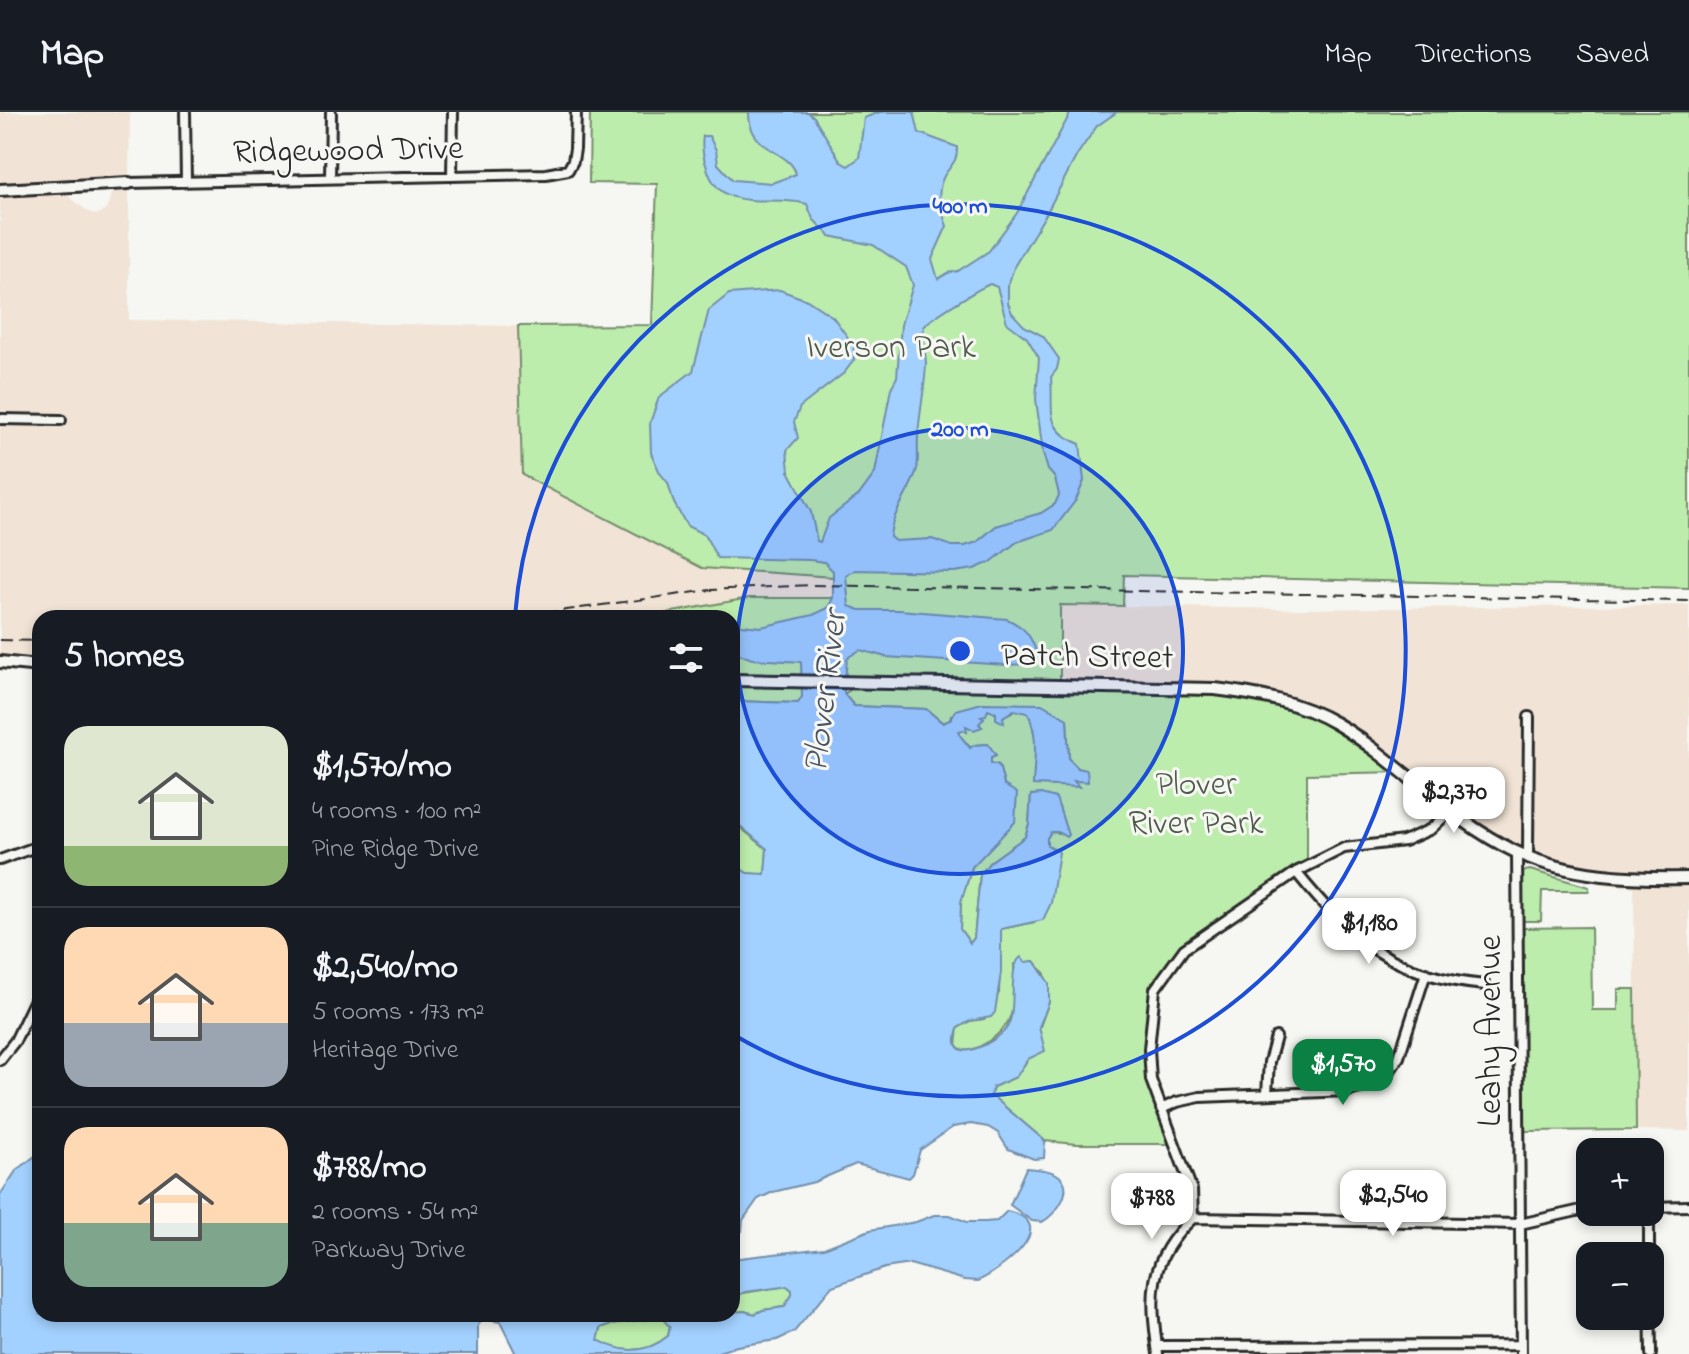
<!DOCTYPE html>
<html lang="en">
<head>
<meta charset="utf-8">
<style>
  :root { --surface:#171b24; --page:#242831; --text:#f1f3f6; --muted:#9ea1a6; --line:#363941; --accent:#0b8043 }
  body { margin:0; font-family:"Indie Flower",sans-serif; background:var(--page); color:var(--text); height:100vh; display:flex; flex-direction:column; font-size:30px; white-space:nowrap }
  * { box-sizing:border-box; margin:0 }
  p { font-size:26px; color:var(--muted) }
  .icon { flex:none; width:44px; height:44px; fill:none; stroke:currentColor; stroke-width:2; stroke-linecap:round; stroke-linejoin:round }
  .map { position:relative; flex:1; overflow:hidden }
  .sheet { position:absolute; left:32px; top:498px; width:708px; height:712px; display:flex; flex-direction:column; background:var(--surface); border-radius:24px; box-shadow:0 4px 12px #0003 }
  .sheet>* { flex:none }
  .controls { position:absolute; left:1576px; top:1026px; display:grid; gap:16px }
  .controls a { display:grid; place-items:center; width:88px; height:88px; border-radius:16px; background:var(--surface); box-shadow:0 4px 12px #0003; font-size:40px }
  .price { position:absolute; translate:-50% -68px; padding:0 18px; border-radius:16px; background:#fff; color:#222; font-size:26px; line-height:52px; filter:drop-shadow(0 2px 4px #0008) }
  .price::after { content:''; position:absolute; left:50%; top:48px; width:24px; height:18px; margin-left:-12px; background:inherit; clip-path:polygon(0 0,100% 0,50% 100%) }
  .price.current { background:var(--accent); color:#fff }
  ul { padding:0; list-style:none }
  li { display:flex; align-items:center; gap:24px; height:200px; padding:0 32px }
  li+li { border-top:2px solid var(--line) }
  li span { display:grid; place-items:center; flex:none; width:224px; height:160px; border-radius:24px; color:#555 }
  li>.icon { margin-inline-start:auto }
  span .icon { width:96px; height:96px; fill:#fffc; stroke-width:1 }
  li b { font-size:34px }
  h2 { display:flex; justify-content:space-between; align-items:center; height:96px; padding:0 32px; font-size:34px }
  header { display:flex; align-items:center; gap:48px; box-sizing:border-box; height:112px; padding:0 40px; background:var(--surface); border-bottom:2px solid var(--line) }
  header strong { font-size:38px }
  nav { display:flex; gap:44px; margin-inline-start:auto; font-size:28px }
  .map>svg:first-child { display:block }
  .built { fill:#f1e4d6 }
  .green { fill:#bdedac; stroke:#748c6c; stroke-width:2 }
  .water { fill:#a3d1ff; stroke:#738faa; stroke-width:2; fill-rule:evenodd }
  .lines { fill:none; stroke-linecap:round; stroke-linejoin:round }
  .minor-casing { stroke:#2b2b2b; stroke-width:14 }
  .tertiary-casing { stroke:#2b2b2b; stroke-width:16 }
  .minor { stroke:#f6f6f2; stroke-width:8 }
  .tertiary { stroke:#f6f6f2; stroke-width:10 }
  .rail { stroke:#2b2b2b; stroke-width:2; stroke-dasharray:12 6; stroke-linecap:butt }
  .ring { fill:none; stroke:#1d4ed8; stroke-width:4 }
  .labels { text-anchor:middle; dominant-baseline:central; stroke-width:6; stroke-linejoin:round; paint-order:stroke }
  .street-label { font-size:34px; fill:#2b2b2b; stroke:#f6f6f2 }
  .park-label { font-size:34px; fill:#505c4b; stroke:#f6f6f2 }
  .water-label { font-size:36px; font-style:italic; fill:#495460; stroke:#f6f6f2 }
  .centre { fill:#1d4ed8; stroke:#f6f6f2; stroke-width:4 }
  .ring-label { font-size:24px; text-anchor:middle; font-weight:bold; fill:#1d4ed8; stroke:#f6f6f2; stroke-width:6; stroke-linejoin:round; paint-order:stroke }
</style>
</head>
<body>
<header>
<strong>Map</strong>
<nav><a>Map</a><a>Directions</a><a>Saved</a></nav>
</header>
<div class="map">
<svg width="1689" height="1242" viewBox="0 0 1689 1242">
  <rect width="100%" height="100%" fill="#f6f6f2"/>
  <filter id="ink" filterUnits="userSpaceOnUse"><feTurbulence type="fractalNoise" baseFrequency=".0125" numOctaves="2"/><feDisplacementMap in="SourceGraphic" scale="16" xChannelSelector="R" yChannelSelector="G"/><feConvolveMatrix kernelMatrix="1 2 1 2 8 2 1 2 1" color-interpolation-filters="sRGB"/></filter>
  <g filter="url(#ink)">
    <!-- built -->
    <path class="built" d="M0 0H130L129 68 0 74Z
      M129 76V208L518 214 522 363 833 465V486H749L640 506H40V554L0 550V83L62 80 89 100 96 103 106 98 113 79Z
      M1059 493 1295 497 1689 493V1019L1636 1018 1634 775 1600 772 1542 753 1517 740 1402 660 1060 573Z"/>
    <!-- green -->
    <path class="green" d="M590 0H1689V476L1124 463 1123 494 1060 493V573L1215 577 1308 598 1402 660 1307 662V753L1184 837 1155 877 1150 953 1175 1032H1077L1045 1029 991 983 993 975 1016 965 1028 947 1049 890 1045 862 1034 849 1014 852C1015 892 1018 915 979 935 969 939 964 941 956 933L958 916 970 909 984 907 999 881 1001 817 1036 810 1047 726 1051 720 1067 722 1059 695 1031 683 1029 712 1025 725 990 750 980 763 974 826 970 831 960 817 961 790 972 755 980 744 1004 673 999 653 991 652V645L995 643 988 632 975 633 971 636 958 622 959 618 965 614H981L979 612 981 604 988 597 1002 605 1015 598 1028 601C1035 616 1039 642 1034 659L1045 672 1077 674 1074 671 1078 668V656L1069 647 1067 607 982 591 951 603 950 608 943 611 926 597 854 594 844 582 856 574 802 573V585L798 591 732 589V506H640L749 486H833V465L702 456 522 363 518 214 652 213 657 72 589 71Z
      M732 709 767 737 765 763 747 761 732 751Z
      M1530 758 1589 775V779H1542L1541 809H1521V763L1525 759Z
      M1591 815 1592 898H1618V877H1635L1636 1018 1523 1019 1521 816Z
      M787 1174 792 1178V1183L784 1195 763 1198 755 1202 744 1199 732 1200V1186L737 1182Z
      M662 1205 670 1215 668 1224C646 1242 623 1242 598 1228L601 1216 611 1212Z"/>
    <!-- water -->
    <path class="water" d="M749 0H808L814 5 841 50 848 54 859 46 864 6 880 0H914L919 21 957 35C958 50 951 52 944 64 935 81 941 98 947 114L932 147 938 167 948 161 958 159 989 139 1017 101 1071 0H1117L1097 14 1077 43 1046 102 1015 153 1008 173V191L1012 201 1024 214 1043 224 1059 247 1057 257 1051 265C1054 299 1043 317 1080 332L1084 369 1076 388 1053 418 1017 430 991 450 974 457 954 460 855 458 846 464 849 494 860 498H899L1007 507C1024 515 1030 522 1036 539L1026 552 1006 553 886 545 860 538 847 546 844 582 854 594 926 597 943 611 950 608 956 598 982 591 1042 592 1067 607 1069 647 1078 656 1087 658 1088 670 1074 669 1079 675 1033 673C1034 648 1039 624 1028 601L1014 598 1003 605 1004 611 996 607V601L988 598 986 603 981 604 984 606 979 612 982 615 974 618 966 614 967 620 963 618 959 619V622L970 636 974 633 988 632 996 643 991 645V651L999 653 1004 673 1017 681 1015 710 972 755 961 790 960 817 970 831 974 826 980 763 990 750 1025 725 1029 712 1031 683 1041 682 1056 686 1068 723 1066 725 1058 720H1051L1047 726V733L1059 740 1051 791 1043 808 1001 817V861L995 900 991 905 970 909 958 916C945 957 994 932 1006 917 1019 899 1006 856 1021 845L1025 850 1034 849 1049 871V890L1039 915 1045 939 1028 947 1016 965 993 975 991 983 1045 1029 1044 1046 1034 1047 1008 1037 998 1021 988 1015 971 1012 953 1015 920 1038 913 1062 909 1066 856 1052 814 1070 773 1080 758 1087 743 1108 742 1119 732 1134V751L747 761 765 762 767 737 732 707V589L798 591 802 585 801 550 752 547 732 539V512L761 515 813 503 828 496 833 486V459L824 450 810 448 717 446 705 423 687 414 674 391 668 371 660 361 651 341 650 311 659 285 693 259 709 198 729 182 780 178 807 188 833 205 854 234V248L844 261 800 295 794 310 798 326 787 338 789 359 811 400 817 429 820 430 829 406 859 383 875 361 891 276 897 265 901 213 913 173 906 155 873 133 830 124 813 107 807 92C770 81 721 104 707 56 703 45 701 36 703 24H709L716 38 718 52 733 68 772 71 796 62C790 37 748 41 749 0ZM990 172 997 175 1007 211 1027 226 1039 246 1036 287 1043 341 1048 358 1055 366 1059 383 1055 392 1041 401 996 414 977 430 965 434H952L932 427 895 429 890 425C892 399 910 382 917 357 919 347 917 337 918 326 919 302 925 277 926 252 926 241 921 226 924 215 926 208 980 176 990 172Z
      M40 1040V1202H732V1200L744 1199 755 1202 763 1198 784 1195 792 1183V1178L787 1174 782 1175 745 1180 732 1186V1147L824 1136 870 1118 916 1110 934 1103H950L967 1110H985L997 1109 1007 1099C1064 1112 1001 1158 978 1169L965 1168 910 1152 885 1156 832 1174 794 1220 777 1228 737 1234 712 1242H516L500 1210 483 1207 478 1213V1242H0V1083L16 1059ZM661 1205 670 1215 668 1224C646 1242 623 1242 598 1228L601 1216 612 1212Z
      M1026 1056C1035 1057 1050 1057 1058 1063 1076 1076 1057 1102 1042 1110L1032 1109 1010 1093Z"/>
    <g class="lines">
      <defs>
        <path id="minor" d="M185 0 186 70
          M452 64 453 0
          M330 66 331 0
          M129 71 546 62 568 58 573 49 575 37 576 0
          M0 307 61 308
          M1517 740 1521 1242
          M1528 744 1529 605
          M0 748 30 737 40 736
          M1296 760C1351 828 1395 865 1485 873
          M0 948 15 929 40 877
          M1267 981 1269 950 1276 925
          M1161 997 1177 990 1200 985 1348 979 1373 973 1387 963 1399 945 1426 861
          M1650 1095 1689 1094
          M1649 1100V1144
          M1193 1106 1520 1112 1590 1096
          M1650 1179 1651 1242
          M1157 1234 1521 1233
          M1158 1242C1150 1184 1147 1148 1193 1106L1192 1078 1151 968 1149 937 1155 877 1184 837 1296 760 1344 736 1404 729 1431 717 1450 699"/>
        <path id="tertiary" d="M0 78 129 71
          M0 550 40 554
          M732 568 1215 577C1257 582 1300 590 1337 612 1400 650 1448 708 1516 740 1570 765 1630 767 1689 766"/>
      </defs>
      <!-- minor casing -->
      <use href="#minor" class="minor-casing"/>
      <!-- tertiary casing -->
      <use href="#tertiary" class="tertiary-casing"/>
      <!-- minor -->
      <use href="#minor" class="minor"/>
      <!-- tertiary -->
      <use href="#tertiary" class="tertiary"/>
      <!-- rail -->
      <path class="rail" d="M509 506 710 478 812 473 1689 489
        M0 528 40 529"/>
    </g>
  </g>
  <!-- distance rings -->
  <circle cx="960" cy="539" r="223" fill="#1d4ed8" fill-opacity=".12"/>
  <g class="ring">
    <circle cx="960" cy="539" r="223"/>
    <path d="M515 504A446 446 0 1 1 734 923"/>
  </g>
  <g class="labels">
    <!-- street labels -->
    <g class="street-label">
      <text transform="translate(348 40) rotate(-1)">Ridgewood Drive</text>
      <text transform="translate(1087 546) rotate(1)">Patch Street</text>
      <text transform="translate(1492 919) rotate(-90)">Leahy Avenue</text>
    </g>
    <!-- park labels -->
    <g class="park-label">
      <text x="891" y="237">Iverson Park</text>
      <text x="1196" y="674">Plover<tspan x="1196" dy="39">River Park</tspan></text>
    </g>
    <!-- water labels -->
    <g class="water-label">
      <text transform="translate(827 580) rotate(-83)">Plover River</text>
    </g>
  </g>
  <circle cx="960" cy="539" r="12" class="centre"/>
  <g class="ring-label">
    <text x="960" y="101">400 m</text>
    <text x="960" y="324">200 m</text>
  </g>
</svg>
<div class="controls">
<a>+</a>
<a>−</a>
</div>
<b class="price" style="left:1454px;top:723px">$2,370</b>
<b class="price" style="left:1369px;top:854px">$1,180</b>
<b class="price current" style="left:1343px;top:995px">$1,570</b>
<b class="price" style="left:1393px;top:1126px">$2,540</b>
<b class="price" style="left:1152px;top:1129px">$788</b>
<section class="sheet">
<h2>5 homes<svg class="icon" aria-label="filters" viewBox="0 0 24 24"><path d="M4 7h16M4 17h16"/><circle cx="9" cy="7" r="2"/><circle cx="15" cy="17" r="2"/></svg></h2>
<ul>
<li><span style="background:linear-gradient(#dfe7d0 75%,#8fb573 0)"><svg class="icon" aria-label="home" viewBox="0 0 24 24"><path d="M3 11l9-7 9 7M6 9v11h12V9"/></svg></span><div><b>$1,570/mo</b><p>4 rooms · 100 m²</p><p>Pine Ridge Drive</p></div></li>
<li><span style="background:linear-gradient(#ffd9b3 60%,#9aa5b1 0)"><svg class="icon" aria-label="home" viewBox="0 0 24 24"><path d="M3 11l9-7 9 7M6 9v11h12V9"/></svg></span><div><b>$2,540/mo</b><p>5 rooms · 173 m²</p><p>Heritage Drive</p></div></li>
<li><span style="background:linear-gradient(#ffd9b3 60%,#7fa58c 0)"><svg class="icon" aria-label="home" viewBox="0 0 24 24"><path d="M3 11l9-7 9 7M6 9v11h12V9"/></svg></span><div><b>$788/mo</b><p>2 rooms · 54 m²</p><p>Parkway Drive</p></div></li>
</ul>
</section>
</div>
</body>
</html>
